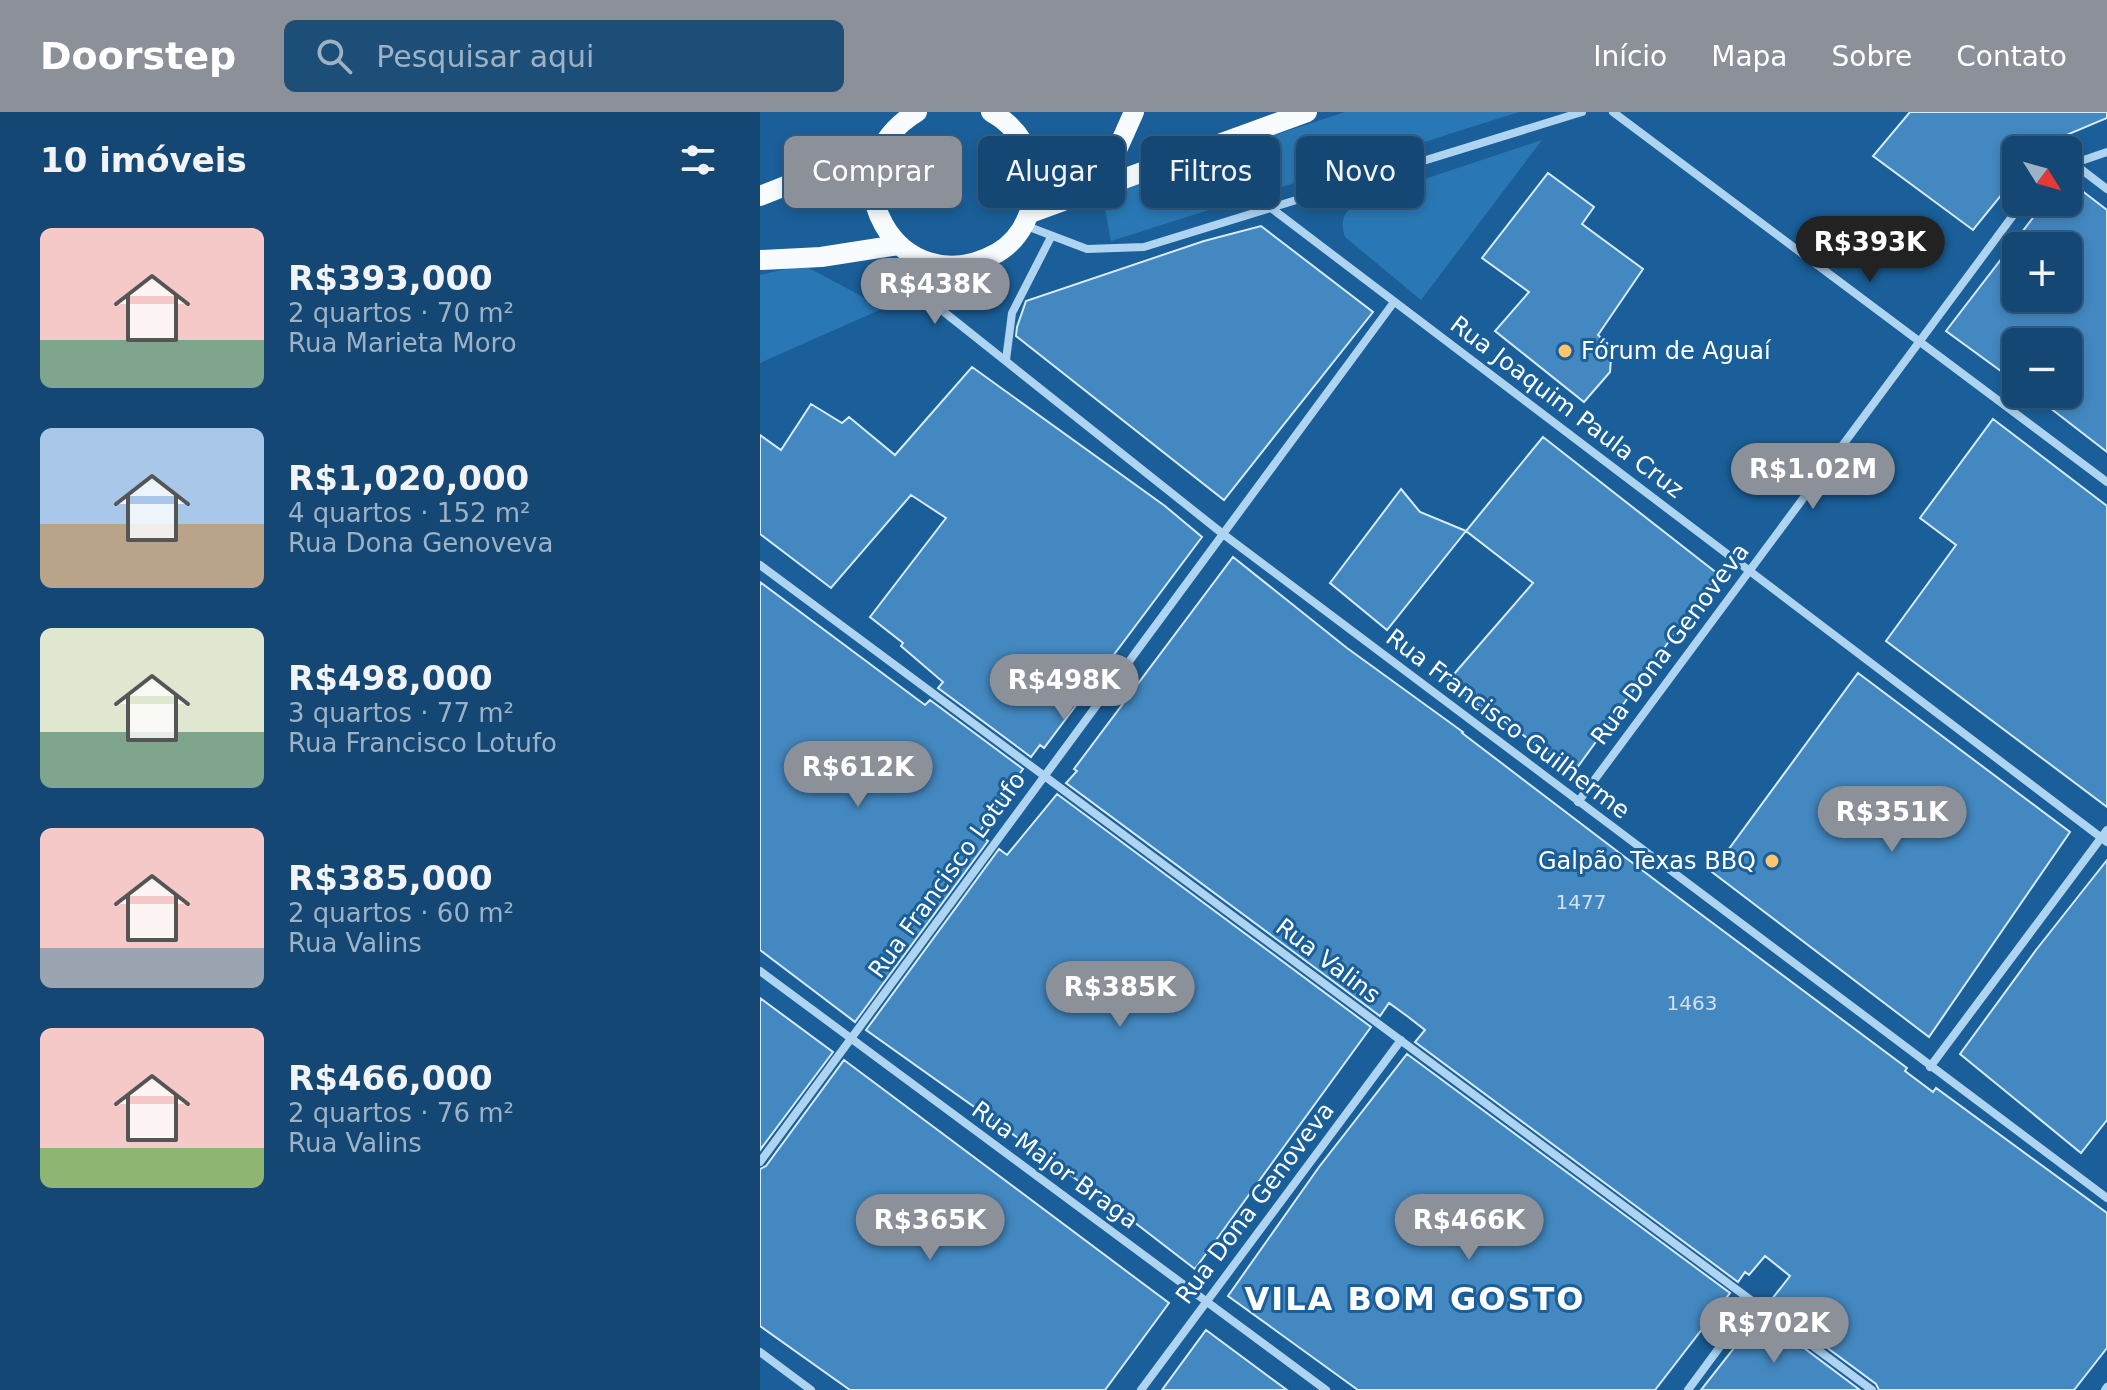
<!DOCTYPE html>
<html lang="pt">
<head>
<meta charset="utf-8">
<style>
  :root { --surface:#144773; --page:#1d4e78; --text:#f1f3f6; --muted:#9db2c4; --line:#335f85; --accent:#8c9099 }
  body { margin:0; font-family:"DejaVu Sans",sans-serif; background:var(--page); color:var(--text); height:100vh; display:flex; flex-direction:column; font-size:30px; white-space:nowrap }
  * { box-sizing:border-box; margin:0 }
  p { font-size:26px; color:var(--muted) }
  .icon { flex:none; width:44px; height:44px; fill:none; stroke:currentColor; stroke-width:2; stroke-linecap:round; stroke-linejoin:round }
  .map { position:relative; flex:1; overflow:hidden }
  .side { display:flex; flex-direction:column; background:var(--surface); width:760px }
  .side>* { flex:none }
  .hud { position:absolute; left:24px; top:24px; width:760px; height:72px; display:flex; gap:16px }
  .needle { width:52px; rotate:127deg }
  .fabs { position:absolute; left:1242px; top:24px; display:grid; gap:16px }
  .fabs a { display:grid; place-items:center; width:80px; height:80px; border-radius:12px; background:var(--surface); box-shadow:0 4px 12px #0003,0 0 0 2px var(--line); font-size:40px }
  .price { position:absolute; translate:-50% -68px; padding:0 18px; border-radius:28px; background:var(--accent); color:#fff; font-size:26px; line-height:52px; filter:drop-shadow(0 2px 4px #0008) }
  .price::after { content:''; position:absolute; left:50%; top:48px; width:24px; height:18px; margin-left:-12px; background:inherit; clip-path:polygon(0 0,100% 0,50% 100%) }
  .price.active { background:#222; color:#fff }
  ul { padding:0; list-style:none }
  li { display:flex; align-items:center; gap:24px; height:200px; padding:0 40px }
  li span { display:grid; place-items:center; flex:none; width:224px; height:160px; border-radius:12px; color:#555 }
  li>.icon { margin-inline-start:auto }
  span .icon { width:96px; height:96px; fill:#fffc; stroke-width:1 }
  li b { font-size:34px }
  h2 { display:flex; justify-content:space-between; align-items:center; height:96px; padding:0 40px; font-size:34px }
  .tag { padding:0 28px; border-radius:12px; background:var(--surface); box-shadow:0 4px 12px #0003,0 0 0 2px var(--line); font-size:28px; line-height:72px }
  .tag.active { background:var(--accent); color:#fff }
  header { display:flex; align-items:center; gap:48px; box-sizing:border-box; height:112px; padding:0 40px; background:var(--accent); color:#fff }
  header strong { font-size:38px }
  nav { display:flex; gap:44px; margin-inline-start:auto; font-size:28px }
  .search { width:560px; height:72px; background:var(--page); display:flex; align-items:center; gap:20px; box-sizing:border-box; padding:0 28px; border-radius:12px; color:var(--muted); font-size:30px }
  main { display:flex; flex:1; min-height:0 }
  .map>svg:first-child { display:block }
  .green { fill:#2978b5 }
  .building { fill:#4388c0; stroke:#d6ebfc; stroke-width:2; fill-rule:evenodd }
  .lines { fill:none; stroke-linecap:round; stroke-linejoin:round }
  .street { stroke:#aed4f1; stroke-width:8 }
  .primary { stroke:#f8fcff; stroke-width:20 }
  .poi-dot { fill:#ffc56e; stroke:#1a5f99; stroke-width:3 }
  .labels { text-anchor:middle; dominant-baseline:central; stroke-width:6; stroke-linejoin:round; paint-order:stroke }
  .number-label { font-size:20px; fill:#d0e1ef }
  .poi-label { font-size:24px; fill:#fff; stroke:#1a5f99; text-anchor:start }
  .street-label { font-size:24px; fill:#fff; stroke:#1a5f99 }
  .district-label { font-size:32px; font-weight:bold; letter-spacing:2px; fill:#fff; stroke:#1a5f99 }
</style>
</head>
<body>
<header>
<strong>Doorstep</strong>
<div class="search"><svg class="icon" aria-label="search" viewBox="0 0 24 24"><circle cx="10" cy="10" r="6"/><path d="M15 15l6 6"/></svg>Pesquisar aqui</div>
<nav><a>Início</a><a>Mapa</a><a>Sobre</a><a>Contato</a></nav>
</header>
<main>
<section class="side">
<h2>10 imóveis<svg class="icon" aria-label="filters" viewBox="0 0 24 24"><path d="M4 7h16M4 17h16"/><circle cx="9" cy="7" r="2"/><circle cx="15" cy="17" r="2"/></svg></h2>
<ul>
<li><span style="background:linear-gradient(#f6c9c9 70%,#7fa58c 0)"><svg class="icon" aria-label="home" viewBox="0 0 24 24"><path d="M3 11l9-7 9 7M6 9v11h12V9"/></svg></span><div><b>R$393,000</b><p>2 quartos · 70 m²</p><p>Rua Marieta Moro</p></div></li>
<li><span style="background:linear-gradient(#a9c7e8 60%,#b9a48a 0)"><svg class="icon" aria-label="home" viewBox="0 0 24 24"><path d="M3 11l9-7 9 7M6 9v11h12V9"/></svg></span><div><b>R$1,020,000</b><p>4 quartos · 152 m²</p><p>Rua Dona Genoveva</p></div></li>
<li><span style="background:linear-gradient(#dfe7d0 65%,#7fa58c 0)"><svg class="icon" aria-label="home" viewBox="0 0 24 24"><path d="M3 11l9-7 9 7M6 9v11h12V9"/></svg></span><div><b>R$498,000</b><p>3 quartos · 77 m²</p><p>Rua Francisco Lotufo</p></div></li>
<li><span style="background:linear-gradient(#f6c9c9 75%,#9aa5b1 0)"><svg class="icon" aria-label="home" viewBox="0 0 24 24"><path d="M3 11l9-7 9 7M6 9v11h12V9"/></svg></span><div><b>R$385,000</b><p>2 quartos · 60 m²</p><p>Rua Valins</p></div></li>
<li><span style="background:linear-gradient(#f6c9c9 75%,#8fb573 0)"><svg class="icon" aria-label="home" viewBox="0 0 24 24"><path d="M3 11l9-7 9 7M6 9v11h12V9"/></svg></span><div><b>R$466,000</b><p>2 quartos · 76 m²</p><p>Rua Valins</p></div></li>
</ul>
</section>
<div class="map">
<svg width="1347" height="1278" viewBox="0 0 1347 1278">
  <rect width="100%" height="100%" fill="#1a5f99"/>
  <!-- green -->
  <path class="green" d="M585 0H759L351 129 342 80Z
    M782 28 661 188 585 125C579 107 585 99 599 89Z
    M43 153 124 196 0 251V163Z"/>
  <!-- building -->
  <path class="building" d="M1150 0H1347V6L1304 24 1289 38H1256V65L1213 118 1113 44Z
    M788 61 834 95 822 112 883 157 838 223 848 232 851 246 850 260 824 290 735 219 769 180 722 146Z
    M1308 68 1347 98V340L1272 282H1308V230H1256V270L1186 219 1285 90H1308ZM1256 134H1308V186H1256Z
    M501 114 613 200 464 388 256 224 257 215 266 189 444 129Z
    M212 255 405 394 442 425 284 636 280 633 271 645 178 576 183 570 141 534 143 531 110 505 186 406 151 383 71 476 0 422V323L21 338 51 292 82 311 89 305 135 343Z
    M1233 307 1347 394V695L1126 529 1196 433 1160 406Z
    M783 325 958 462 814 660 723 594 721 596 688 569 773 471 706 419Z
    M641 377 660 400 706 419 627 518 570 471Z
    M473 445 587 536 703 620 702 621 899 771 1147 956 1145 959 1173 980 1176 976 1347 1101V1236L1314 1278H1119L1116 1272 1008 1192 1030 1164 1005 1144 989 1163 985 1160 978 1170 655 930 665 918 647 904 629 891 620 904 306 671 317 659 314 657Z
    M0 470 165 593 170 588 263 657 218 722 228 729 95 910 0 838Z
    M1098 561 1310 720 1169 925 952 760Z
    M297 682 611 915 435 1157 348 1090 106 918 239 737 247 743Z
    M1347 748V1008L1321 1041 1200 942 1276 838Z
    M0 886 73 940 0 1038Z
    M647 942 970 1181 895 1278H598L468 1184 559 1055Z
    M84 948 409 1191 345 1278H90L0 1214V1057L6 1054Z
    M1000 1203 1100 1278H941Z
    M446 1218 527 1278H402Z"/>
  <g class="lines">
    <!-- street -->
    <path class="street" d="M853 0 1347 370
      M1313 51 1347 77
      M1309 53 1347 40
      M511 96 1347 730
      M264 113 327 137 384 135 822 0
      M151 145 179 196 463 422 1347 1086
      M246 248 252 201 291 125
      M0 453 1112 1278
      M818 690 1263 90
      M0 859 566 1278
      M1170 955 1347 718
      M0 1050 634 190
      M0 1240 51 1278
      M381 1278 641 928
      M928 1278 993 1190
      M1345 1278 1347 1275"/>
    <!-- primary -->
    <path class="primary" d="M157 0C61 58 138 196 237 141 261 127 272 101 275 75 277 44 257 14 231 0
      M340 76 374 0
      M0 84 121 36
      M270 101 547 0
      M0 148 61 145 138 133"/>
  </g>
  <!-- markers -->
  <g class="poi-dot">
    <circle cx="805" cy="239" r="8"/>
    <circle cx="1012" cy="749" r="8"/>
  </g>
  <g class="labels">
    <!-- number labels -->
    <g class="number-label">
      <text x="821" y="790">1477</text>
      <text x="932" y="891">1463</text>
    </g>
    <!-- poi labels -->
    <g class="poi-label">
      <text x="821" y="239">Fórum de Aguaí</text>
      <text x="996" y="749" text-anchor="end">Galpão Texas BBQ</text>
    </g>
    <!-- street labels -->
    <g class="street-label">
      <text transform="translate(807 295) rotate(37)">Rua Joaquim Paula Cruz</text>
      <text transform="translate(910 532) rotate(-53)">Rua Dona Genoveva</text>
      <text transform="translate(748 612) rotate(37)">Rua Francisco Guilherme</text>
      <text transform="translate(187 763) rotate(-54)">Rua Francisco Lotufo</text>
      <text transform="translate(568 849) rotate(37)">Rua Valins</text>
      <text transform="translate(295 1053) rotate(36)">Rua Major Braga</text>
      <text transform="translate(495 1091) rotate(-53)">Rua Dona Genoveva</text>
    </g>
    <!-- district labels -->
    <g class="district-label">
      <text x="655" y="1187">VILA BOM GOSTO</text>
    </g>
  </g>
</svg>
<div class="fabs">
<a><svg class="needle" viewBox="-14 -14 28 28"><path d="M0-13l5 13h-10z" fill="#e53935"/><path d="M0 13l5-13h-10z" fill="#9db2c4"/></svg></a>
<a>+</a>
<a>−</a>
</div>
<b class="price active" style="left:1110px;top:172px">R$393K</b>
<b class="price" style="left:175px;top:214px">R$438K</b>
<b class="price" style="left:1053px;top:399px">R$1.02M</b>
<b class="price" style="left:304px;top:610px">R$498K</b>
<b class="price" style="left:98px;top:697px">R$612K</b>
<b class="price" style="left:1132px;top:742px">R$351K</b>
<b class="price" style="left:360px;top:917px">R$385K</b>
<b class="price" style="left:170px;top:1150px">R$365K</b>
<b class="price" style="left:709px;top:1150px">R$466K</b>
<b class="price" style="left:1014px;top:1253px">R$702K</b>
<div class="hud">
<a class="tag active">Comprar</a>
<a class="tag">Alugar</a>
<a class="tag">Filtros</a>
<a class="tag">Novo</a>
</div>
</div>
</main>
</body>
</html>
